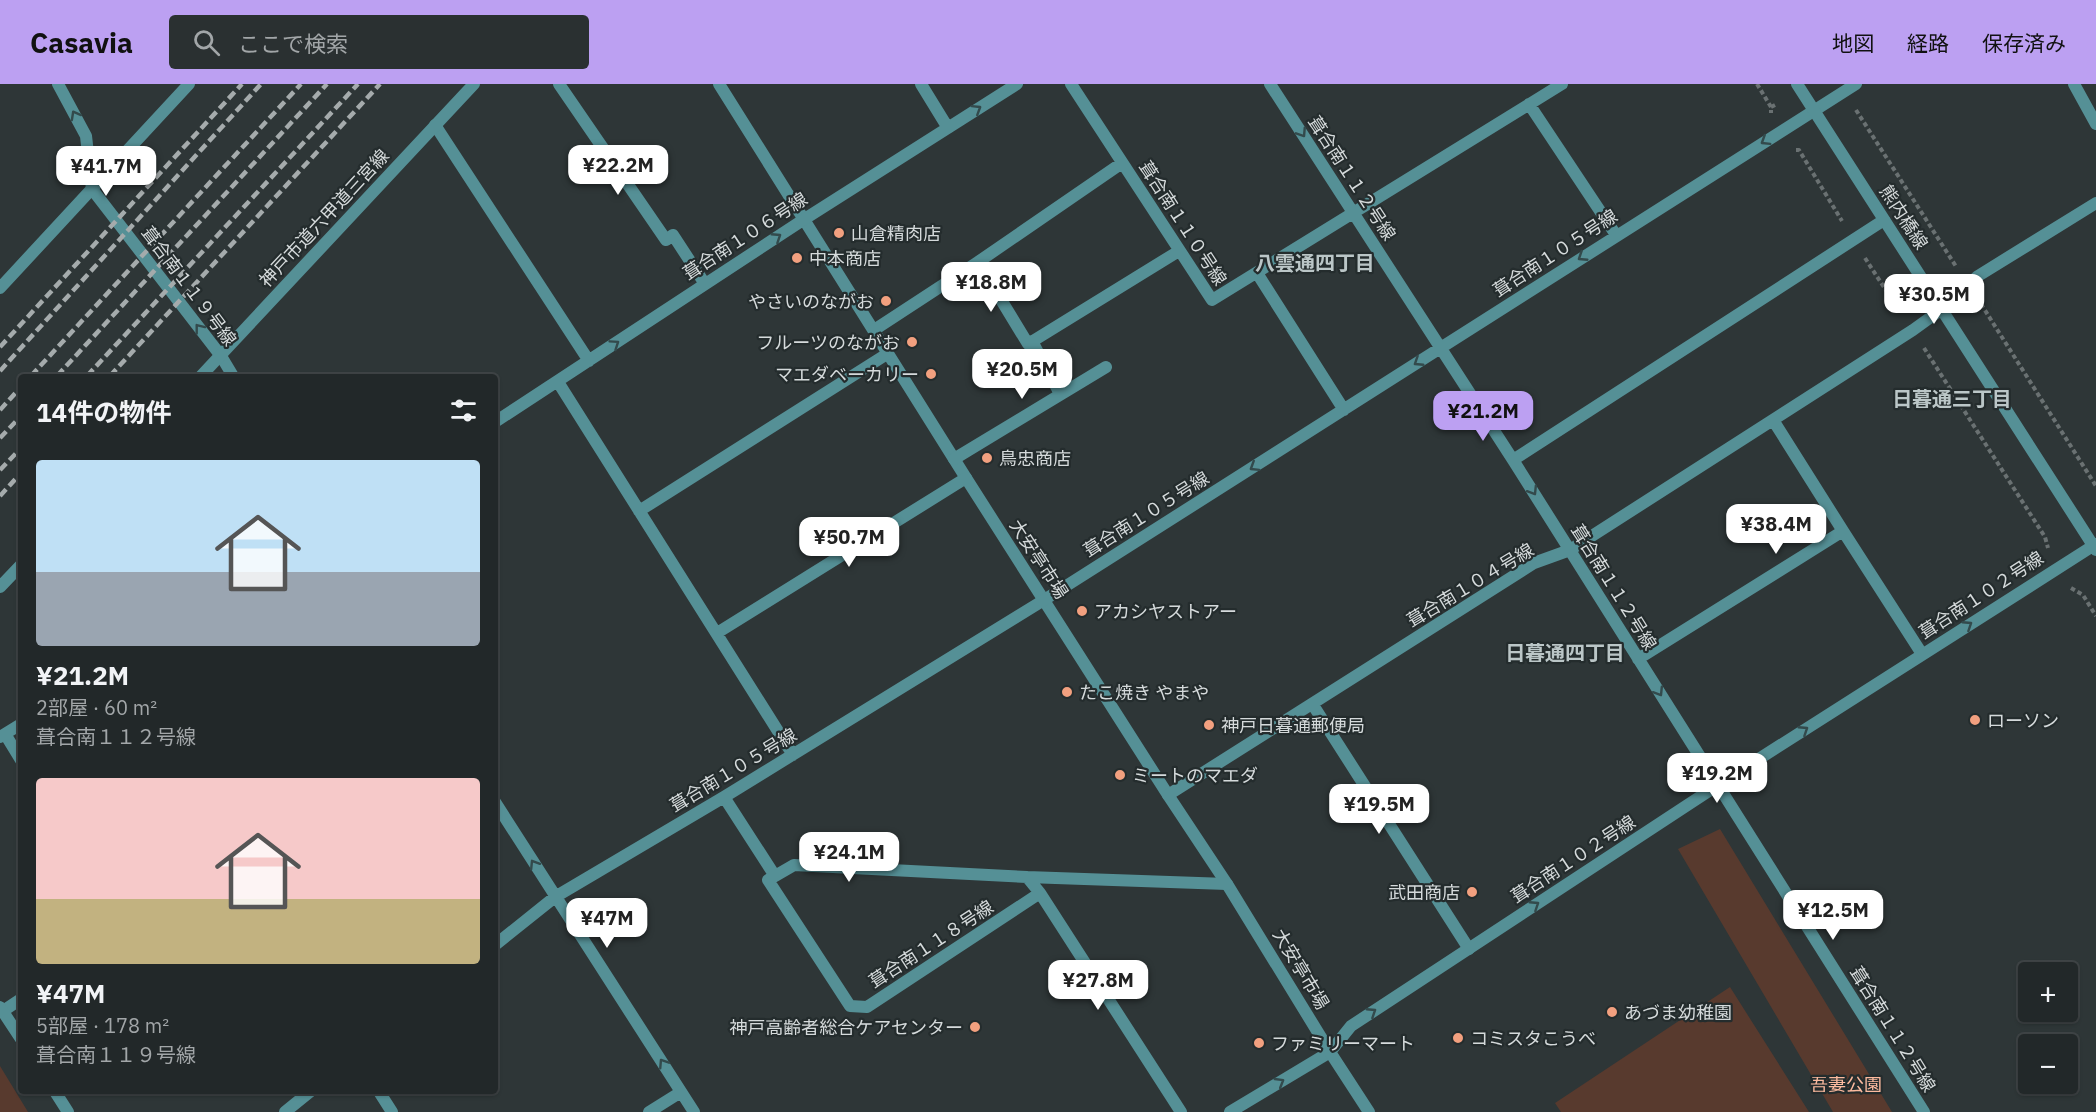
<!DOCTYPE html>
<html lang="ja">
<head>
<meta charset="utf-8">
<style>
  :root { --surface:#222829; --page:#2a3031; --text:#f1f3f6; --muted:#a2a6a8; --line:#3f4446; --accent:#bca0f2 }
  body { margin:0; font-family:"IBM Plex Sans","Noto Sans JP",sans-serif; background:var(--page); color:var(--text); height:100vh; display:flex; flex-direction:column; font-size:22px; white-space:nowrap }
  * { box-sizing:border-box; margin:0 }
  p { font-size:20px; color:var(--muted) }
  .icon { flex:none; width:33px; height:33px; fill:none; stroke:currentColor; stroke-width:2; stroke-linecap:round; stroke-linejoin:round }
  .map { position:relative; flex:1; overflow:hidden }
  .side { position:absolute; left:18px; top:290px; width:480px; height:720px; display:flex; flex-direction:column; background:var(--surface); border-radius:6px; box-shadow:0 2px 4px #0004,0 0 0 2px var(--line) }
  .side>* { flex:none }
  .controls { position:absolute; left:2018px; top:878px; display:grid; gap:12px }
  .controls a { display:grid; place-items:center; width:60px; height:60px; border-radius:6px; background:var(--surface); box-shadow:0 2px 4px #0004,0 0 0 2px var(--line); font-size:30px }
  .price { position:absolute; translate:-50% -51px; padding:0 14px; border-radius:12px; background:#fff; color:#222; font-size:20px; line-height:39px; filter:drop-shadow(0 2px 3px #0008) }
  .price::after { content:''; position:absolute; left:50%; top:36px; width:18px; height:14px; margin-left:-9px; background:inherit; clip-path:polygon(0 0,100% 0,50% 100%) }
  .price.current { background:var(--accent); color:#111 }
  ul { padding:0; list-style:none }
  li { display:grid; align-content:center; gap:12px; height:318px; padding:0 18px }
  li span { display:grid; place-items:center; height:186px; border-radius:6px; color:#555 }
  li>.icon { margin-inline-start:auto }
  span .icon { width:108px; height:108px; fill:#fffc; stroke-width:1 }
  li b { font-size:26px }
  h2 { display:flex; justify-content:space-between; align-items:center; height:72px; padding:0 18px; font-size:26px }
  header { display:flex; align-items:center; gap:36px; box-sizing:border-box; height:84px; padding:0 30px; background:var(--accent); color:#111 }
  header strong { font-size:28px }
  nav { display:flex; gap:33px; margin-inline-start:auto; font-size:21px }
  .search { width:420px; height:54px; background:var(--page); display:flex; align-items:center; gap:15px; box-sizing:border-box; padding:0 21px; border-radius:6px; color:var(--muted); font-size:22px }
  .map>svg:first-child { display:block }
  .green { fill:#583a2e }
  .lines { fill:none; stroke-linecap:round; stroke-linejoin:round }
  .path { stroke:#6a7172; stroke-width:4; stroke-dasharray:4.5 3; stroke-linecap:butt }
  .pedestrian { stroke:#559096; stroke-width:12 }
  .minor { stroke:#559096; stroke-width:12 }
  .tertiary { stroke:#559096; stroke-width:12 }
  .rail { stroke:#a5abac; stroke-width:4.5; stroke-dasharray:9 4.5; stroke-linecap:butt }
  .oneway { stroke:#334a4c }
  .poi-dot { fill:#f2a07f; stroke:#242c2d; stroke-width:2 }
  .labels { text-anchor:middle; dominant-baseline:central; stroke-width:4.5; stroke-linejoin:round; paint-order:stroke }
  .street-label { font-size:18px; fill:#d5dadb; stroke:#242c2d }
  .poi-label { font-size:18px; fill:#d5dadb; stroke:#242c2d; text-anchor:start }
  .park-label { font-size:18px; fill:#fdbb9f; stroke:#242c2d }
  .neighbourhood-label { font-size:20px; font-weight:bold; fill:#bbc6c7; stroke:#242c2d }
</style>
</head>
<body>
<header>
<strong>Casavia</strong>
<div class="search"><svg class="icon" aria-label="search" viewBox="0 0 24 24"><circle cx="10" cy="10" r="6"/><path d="M15 15l6 6"/></svg>ここで検索</div>
<nav><a>地図</a><a>経路</a><a>保存済み</a></nav>
</header>
<div class="map">
<svg width="2096" height="1028" viewBox="0 0 2096 1028">
  <rect width="100%" height="100%" fill="#2e3637"/>
  <!-- green -->
  <path class="green" d="M1720 745 1892 1028H1833L1678 765Z
    M1730 903 1809 1028H1561L1555 1019Z
    M0 982 28 1028H0Z"/>
  <g class="lines">
    <!-- path -->
    <path class="path" d="M1757 0 1771 23V29
      M1771 23 1777 20
      M1856 26 1957 184
      M1796 66H1799L1842 137
      M1865 174 1900 228
      M1981 220 2096 402
      M1924 264 2045 453 2048 464
      M2071 504 2083 511 2096 532"/>
    <!-- pedestrian -->
    <path class="pedestrian" d="M719 0 966 394 1168 711 1227 800 1330 968"/>
    <!-- minor -->
    <path class="minor" d="M58 0 86 52 92 105 221 272 233 292
      M559 0 666 156 673 151 705 200
      M921 0 948 44
      M1071 0 1212 216 1562 0
      M1270 0 1513 376 1924 1028
      M2074 0 2096 40
      M1529 20 1616 151
      M435 41 589 277
      M1122 79 978 178 1028 260 1179 167
      M1257 189 1344 326
      M874 246 978 178
      M1032 257 1060 310
      M558 298 793 671
      M495 338 803 136 1017 0
      M954 375 1106 283
      M1513 376 1884 136
      M639 427 887 270
      M1843 447 1922 570
      M717 549 966 394
      M1638 575 1843 447 1773 336
      M1313 621 1469 865
      M5 650 21 676
      M0 653 21 640
      M1168 711 1534 479 1570 466 1913 246 1942 225 1978 192 2096 119
      M724 713 775 792 794 781 1027 793 1040 809 1181 1028
      M495 718 694 1028
      M775 792 768 796 850 922 867 923 1040 809
      M1027 793 1227 800
      M495 861 555 813 724 713 1044 516 1856 0
      M3 927 21 915
      M378 1006 392 1028
      M285 1028 312 1006
      M649 1028 681 1008
      M1230 1028 1330 968"/>
    <!-- tertiary -->
    <path class="tertiary" d="M1797 0 2096 466
      M0 204 189 0
      M201 292 474 0
      M0 503 21 481
      M0 923 21 955
      M54 1006 68 1028
      M1369 1028 1330 968 1351 942 1718 701 2096 460"/>
    <!-- rail -->
    <path class="rail" d="M0 263 242 0
      M0 287 261 0
      M31 292 301 0
      M57 292 327 0
      M87 292 358 0
      M110 292 380 0
      M0 326 21 303
      M0 354 21 332
      M0 386 21 364
      M0 412 21 389"/>
  </g>
  <!-- one-way arrows -->
  <defs><path id="oneway-chevron" d="M-2-3.5L2.5 0L-2 3.5" fill="none" stroke-width="1.6" stroke-linecap="round" stroke-linejoin="round" transform="scale(1.5)"/></defs>
  <g class="oneway">
    <use href="#oneway-chevron" transform="translate(977 25) rotate(-32)"/>
    <use href="#oneway-chevron" transform="translate(75 31) rotate(-119)"/>
    <use href="#oneway-chevron" transform="translate(1302 49) rotate(57)"/>
    <use href="#oneway-chevron" transform="translate(1765 57) rotate(148)"/>
    <use href="#oneway-chevron" transform="translate(777 153) rotate(-33)"/>
    <use href="#oneway-chevron" transform="translate(1582 173) rotate(147)"/>
    <use href="#oneway-chevron" transform="translate(199 244) rotate(-128)"/>
    <use href="#oneway-chevron" transform="translate(615 260) rotate(-34)"/>
    <use href="#oneway-chevron" transform="translate(1418 278) rotate(147)"/>
    <use href="#oneway-chevron" transform="translate(1254 383) rotate(148)"/>
    <use href="#oneway-chevron" transform="translate(1533 407) rotate(58)"/>
    <use href="#oneway-chevron" transform="translate(1968 541) rotate(-33)"/>
    <use href="#oneway-chevron" transform="translate(1659 608) rotate(58)"/>
    <use href="#oneway-chevron" transform="translate(1804 646) rotate(-33)"/>
    <use href="#oneway-chevron" transform="translate(534 780) rotate(-122)"/>
    <use href="#oneway-chevron" transform="translate(1535 821) rotate(-33)"/>
    <use href="#oneway-chevron" transform="translate(1372 928) rotate(-33)"/>
    <use href="#oneway-chevron" transform="translate(663 979) rotate(-123)"/>
    <use href="#oneway-chevron" transform="translate(1280 998) rotate(-31)"/>
  </g>
  <!-- markers -->
  <g class="poi-dot">
    <circle cx="839" cy="149" r="6"/>
    <circle cx="797" cy="174" r="6"/>
    <circle cx="886" cy="217" r="6"/>
    <circle cx="912" cy="258" r="6"/>
    <circle cx="931" cy="290" r="6"/>
    <circle cx="987" cy="374" r="6"/>
    <circle cx="1082" cy="527" r="6"/>
    <circle cx="1067" cy="608" r="6"/>
    <circle cx="1975" cy="636" r="6"/>
    <circle cx="1209" cy="641" r="6"/>
    <circle cx="1120" cy="691" r="6"/>
    <circle cx="1472" cy="808" r="6"/>
    <circle cx="1612" cy="928" r="6"/>
    <circle cx="975" cy="943" r="6"/>
    <circle cx="1458" cy="954" r="6"/>
    <circle cx="1259" cy="959" r="6"/>
  </g>
  <g class="labels">
    <!-- street labels -->
    <g class="street-label">
      <text transform="translate(1352 94) rotate(57)">葺合南１１２号線</text>
      <text transform="translate(1904 133) rotate(57)">熊内橋線</text>
      <text transform="translate(324 134) rotate(-47)">神戸市道六甲道三宮線</text>
      <text transform="translate(1183 139) rotate(57)">葺合南１１０号線</text>
      <text transform="translate(745 152) rotate(-33)">葺合南１０６号線</text>
      <text transform="translate(1555 169) rotate(-33)">葺合南１０５号線</text>
      <text transform="translate(189 202) rotate(53)">葺合南１１９号線</text>
      <text transform="translate(1146 430) rotate(-32)">葺合南１０５号線</text>
      <text transform="translate(1039 475) rotate(57)">大安亭市場</text>
      <text transform="translate(1470 501) rotate(-31)">葺合南１０４号線</text>
      <text transform="translate(1614 503) rotate(58)">葺合南１１２号線</text>
      <text transform="translate(1981 511) rotate(-33)">葺合南１０２号線</text>
      <text transform="translate(733 686) rotate(-31)">葺合南１０５号線</text>
      <text transform="translate(1573 775) rotate(-33)">葺合南１０２号線</text>
      <text transform="translate(931 860) rotate(-33)">葺合南１１８号線</text>
      <text transform="translate(1301 885) rotate(59)">大安亭市場</text>
      <text transform="translate(1893 945) rotate(58)">葺合南１１２号線</text>
    </g>
    <!-- poi labels -->
    <g class="poi-label">
      <text x="851" y="149">山倉精肉店</text>
      <text x="809" y="174">中本商店</text>
      <text x="874" y="217" text-anchor="end">やさいのながお</text>
      <text x="900" y="258" text-anchor="end">フルーツのながお</text>
      <text x="919" y="290" text-anchor="end">マエダベーカリー</text>
      <text x="999" y="374">鳥忠商店</text>
      <text x="1094" y="527">アカシヤストアー</text>
      <text x="1079" y="608">たこ焼き やまや</text>
      <text x="1987" y="636">ローソン</text>
      <text x="1221" y="641">神戸日暮通郵便局</text>
      <text x="1132" y="691">ミートのマエダ</text>
      <text x="1460" y="808" text-anchor="end">武田商店</text>
      <text x="1624" y="928">あづま幼稚園</text>
      <text x="963" y="943" text-anchor="end">神戸高齢者総合ケアセンター</text>
      <text x="1470" y="954">コミスタこうべ</text>
      <text x="1271" y="959">ファミリーマート</text>
    </g>
    <!-- park labels -->
    <g class="park-label">
      <text x="1846" y="1000">吾妻公園</text>
    </g>
    <!-- neighbourhood labels -->
    <g class="neighbourhood-label">
      <text x="1315" y="178">八雲通四丁目</text>
      <text x="1952" y="314">日暮通三丁目</text>
      <text x="1565" y="568">日暮通四丁目</text>
    </g>
  </g>
</svg>
<div class="controls">
<a>+</a>
<a>−</a>
</div>
<b class="price" style="left:618px;top:112px">¥22.2M</b>
<b class="price" style="left:106px;top:113px">¥41.7M</b>
<b class="price" style="left:991px;top:229px">¥18.8M</b>
<b class="price" style="left:1934px;top:241px">¥30.5M</b>
<b class="price" style="left:1022px;top:316px">¥20.5M</b>
<b class="price current" style="left:1483px;top:358px">¥21.2M</b>
<b class="price" style="left:1776px;top:471px">¥38.4M</b>
<b class="price" style="left:849px;top:484px">¥50.7M</b>
<b class="price" style="left:1717px;top:720px">¥19.2M</b>
<b class="price" style="left:1379px;top:751px">¥19.5M</b>
<b class="price" style="left:849px;top:799px">¥24.1M</b>
<b class="price" style="left:1833px;top:857px">¥12.5M</b>
<b class="price" style="left:607px;top:865px">¥47M</b>
<b class="price" style="left:1098px;top:927px">¥27.8M</b>
<section class="side">
<h2>14件の物件<svg class="icon" aria-label="filters" viewBox="0 0 24 24"><path d="M4 7h16M4 17h16"/><circle cx="9" cy="7" r="2"/><circle cx="15" cy="17" r="2"/></svg></h2>
<ul>
<li><span style="background:linear-gradient(#bfe0f5 60%,#9aa5b1 0)"><svg class="icon" aria-label="home" viewBox="0 0 24 24"><path d="M3 11l9-7 9 7M6 9v11h12V9"/></svg></span><div><b>¥21.2M</b><p>2部屋 · 60 m²</p><p>葺合南１１２号線</p></div></li>
<li><span style="background:linear-gradient(#f6c9c9 65%,#c2b280 0)"><svg class="icon" aria-label="home" viewBox="0 0 24 24"><path d="M3 11l9-7 9 7M6 9v11h12V9"/></svg></span><div><b>¥47M</b><p>5部屋 · 178 m²</p><p>葺合南１１９号線</p></div></li>
</ul>
</section>
</div>
</body>
</html>
